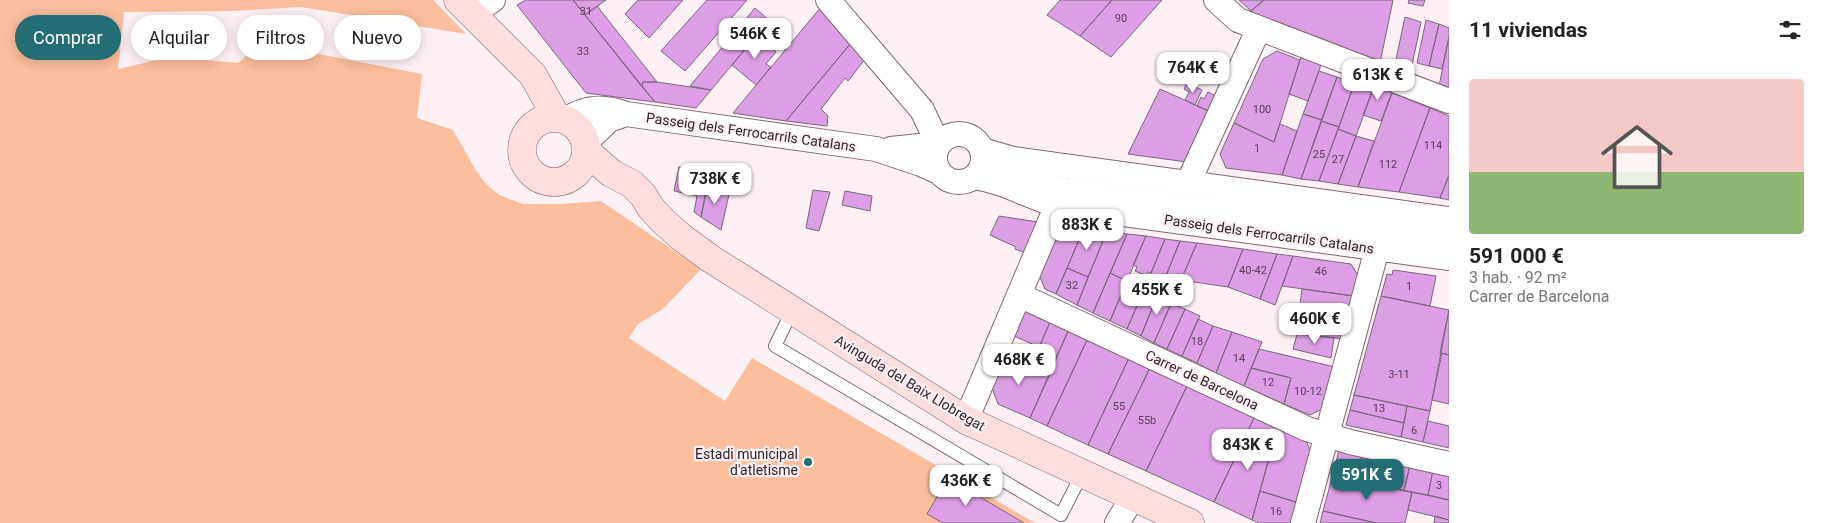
<!DOCTYPE html>
<html lang="es">
<head>
<meta charset="utf-8">
<style>
  :root { --surface:#fff; --page:#f6f6f6; --text:#222; --muted:#767676; --accent:#236d75 }
  body { margin:0; font-family:Roboto,sans-serif; background:var(--page); color:var(--text); height:100vh; display:flex; flex-direction:column; font-size:19px; white-space:nowrap }
  * { box-sizing:border-box; margin:0 }
  p { font-size:16px; color:var(--muted) }
  .icon { flex:none; width:28px; height:28px; fill:none; stroke:currentColor; stroke-width:2; stroke-linecap:round; stroke-linejoin:round }
  .map { position:relative; flex:1; overflow:hidden }
  .details { display:flex; flex-direction:column; background:var(--surface); width:375px }
  .details>* { flex:none }
  .guide { position:absolute; left:15px; top:15px; width:475px; height:45px; display:flex; gap:10px }
  .price { position:absolute; translate:-50% -42px; padding:0 11px; border-radius:10px; background:#fff; color:#222; font-size:16px; line-height:32px; filter:drop-shadow(0 1px 2px #0008) }
  .price::after { content:''; position:absolute; left:50%; top:30px; width:15px; height:11px; margin-left:-8px; background:inherit; clip-path:polygon(0 0,100% 0,50% 100%) }
  .price.current { background:var(--accent); color:#fff }
  ul { padding:0; list-style:none }
  li { display:grid; align-content:center; gap:10px; height:265px; padding:0 20px }
  li span { display:grid; place-items:center; height:155px; border-radius:5px; color:#555 }
  li>.icon { margin-inline-start:auto }
  span .icon { width:90px; height:90px; fill:#fffc; stroke-width:1 }
  li b { font-size:21px }
  h2 { display:flex; justify-content:space-between; align-items:center; height:60px; padding:0 20px; font-size:21px }
  .tag { padding:0 18px; border-radius:22px; background:var(--surface); box-shadow:0 2px 12px #0003; font-size:18px; line-height:45px }
  .tag.current { background:var(--accent); color:#fff }
  main { display:flex; flex:1; min-height:0 }
  .map>svg:first-child { display:block }
  .green { fill:#fcbe9c }
  .building { fill:#dc9ee4; stroke:#7a687c }
  .lines { fill:none; stroke-linecap:round; stroke-linejoin:round }
  .service-casing { stroke:#806671; stroke-width:14 }
  .pedestrian-casing { stroke:#806671; stroke-width:19 }
  .minor-casing { stroke:#806671; stroke-width:26 }
  .secondary-casing { stroke:#806671; stroke-width:29 }
  .service { stroke:#fff; stroke-width:12 }
  .pedestrian { stroke:#fff; stroke-width:18 }
  .minor { stroke:#fff; stroke-width:24 }
  .secondary { stroke:#fedddd; stroke-width:28 }
  .poi-dot { fill:#236d75; stroke:#fef1f6; stroke-width:2 }
  .labels { text-anchor:middle; dominant-baseline:central; stroke-width:4.5; stroke-linejoin:round; paint-order:stroke }
  .number-label { font-size:11px; fill:#5a4258 }
  .street-label { font-size:14px; fill:#2f2429; stroke:#fef1f6 }
  .poi-label { font-size:14px; fill:#2f2429; stroke:#fef1f6; text-anchor:end }
</style>
</head>
<body>
<main>
<div class="map">
<svg width="1449" height="523" viewBox="0 0 1449 523">
  <rect width="100%" height="100%" fill="#fef1f6"/>
  <!-- green -->
  <path class="green" d="M0 0H433L466 34 301 7 234 11 124 12 118 69 170 57 238 63 262 43 422 74 417 118 453 130 477 172 486 184 499 195 523 204H562L601 201 701 269 663 309 638 324 629 338 725 401 752 358 1035 523H0Z"/>
  <!-- building -->
  <path class="building" d="M526 0H573L655 102 586 93 517 5Z
    M573 0H606L585 15Z
    M638 0H683L649 38 625 14Z
    M707 0H747L685 71 661 51Z
    M1060 0H1112L1080 36 1047 15Z
    M1112 0H1162L1111 57 1080 36Z
    M1239 0H1264L1251 11Z
    M1264 0H1393L1380 63 1255 15 1251 11Z
    M1409 0H1425L1423 6 1408 3Z
    M597 6 657 82H643L642 87 585 15Z
    M821 7 851 43 786 121 733 113Z
    M755 8 769 20 757 35 711 90 690 86Z
    M1405 17 1421 22 1411 70 1395 64Z
    M1426 20 1439 24 1429 66 1417 63Z
    M1439 24 1449 28V37L1442 69 1429 66Z
    M757 35 776 52 766 64 771 67 756 85 732 65Z
    M1449 37V90L1439 86Z
    M851 43 865 59 848 81 845 78 821 109 828 116 827 126 786 121Z
    M1277 51 1300 60 1274 142 1234 123 1263 59Z
    M1302 54 1322 62 1308 101 1289 94Z
    M1319 71 1337 77 1322 120 1303 114Z
    M1358 74 1376 81 1356 136 1338 129Z
    M1337 77 1354 84 1339 127 1321 121Z
    M1376 81 1394 87 1381 121 1363 115Z
    M643 82H657L711 90 696 108 655 102 642 87Z
    M1187 83 1202 90 1195 105 1185 100 1189 92 1184 89Z
    M1160 89 1211 112 1187 162 1128 154Z
    M1208 92 1218 97 1211 112 1197 106 1201 97 1204 99Z
    M1392 93 1430 108 1399 192 1358 187Z
    M1430 108 1449 116V175L1440 198 1399 192Z
    M1303 114 1322 120 1301 179 1282 175Z
    M1321 121 1339 127 1319 181 1301 179Z
    M1234 123 1274 142 1280 124 1297 131 1282 175 1226 168 1220 154Z
    M1338 129 1356 136 1338 184 1319 181Z
    M1356 136 1374 141 1358 187 1338 184Z
    M679 167 709 173 701 217 694 212 697 196 674 191Z
    M1449 175V200L1440 198Z
    M709 180 713 181 712 186 730 190 721 230 701 217Z
    M813 190 830 192 819 231 806 228Z
    M845 191 872 196 870 211 842 205Z
    M999 216 1038 222 1026 253 1015 249 1016 247 990 235Z
    M1070 226 1084 228 1056 294 1045 289 1039 275 1057 235Z
    M1084 228 1107 231 1088 277 1067 268Z
    M1107 231 1127 234 1093 313 1077 305Z
    M1127 234 1146 236 1127 281 1110 273Z
    M1146 236 1165 239 1151 273 1148 272 1147 276 1135 271 1137 267 1133 265Z
    M1165 239 1180 241 1162 286 1153 282 1149 292 1144 290Z
    M1180 241 1197 243 1181 280 1165 278Z
    M1197 243 1243 249 1228 287 1181 280Z
    M1243 249 1277 254 1260 299 1228 287Z
    M1277 254 1293 256 1275 305 1260 299Z
    M1293 256 1351 264 1359 277 1354 296 1282 286Z
    M1067 268 1088 277 1077 305 1056 294Z
    M1393 270 1436 276 1430 306 1381 296 1387 274 1392 275Z
    M1110 273 1127 281 1110 321 1093 313Z
    M1127 281 1144 289 1127 329 1110 321Z
    M1302 289 1353 296 1348 317 1299 311Z
    M1144 290 1157 296 1141 336 1127 329Z
    M1159 291 1174 297 1154 343 1141 336Z
    M1381 296 1449 310 1430 411 1354 395Z
    M1171 303 1185 309 1167 349 1154 343Z
    M1026 308 1051 320 1039 347 1014 336Z
    M1185 309 1200 316 1182 356 1167 349Z
    M1286 309 1348 317 1343 339 1281 331Z
    M1449 310V355L1440 353Z
    M1198 319 1213 326 1197 363 1182 356Z
    M1051 320 1069 329 1052 367 1034 359Z
    M1213 326 1232 332 1216 373 1197 363Z
    M1069 329 1088 338 1047 426 1030 418Z
    M1232 332 1262 342 1244 386 1216 373Z
    M1297 334 1334 338 1331 358 1293 349Z
    M1088 338 1129 358 1088 445 1047 426Z
    M1259 349 1335 367 1324 408 1310 415 1284 404 1291 378 1251 368Z
    M1442 353 1449 355V404L1432 400Z
    M1007 355 1050 374 1030 418 998 404 992 388Z
    M1129 358 1150 368 1108 454 1088 445Z
    M1150 368 1187 386 1146 471 1108 454Z
    M1251 368 1291 378 1284 404 1244 386Z
    M1187 386 1254 418 1214 502 1146 471Z
    M1354 395 1407 406 1404 423 1350 410Z
    M1407 406 1430 411 1423 442 1401 437Z
    M1350 410 1404 423 1401 437 1346 425Z
    M1254 418 1277 429 1252 520 1214 502Z
    M1428 421 1449 426V448L1423 442Z
    M1277 429 1306 440 1312 455 1299 503 1260 491Z
    M1339 450 1362 455 1357 480 1333 474Z
    M1362 455 1386 460 1381 485 1357 480Z
    M1386 460 1410 465 1404 491 1381 485Z
    M1410 465 1433 470 1428 495 1404 491Z
    M1433 470 1449 474V500L1428 495Z
    M1333 474 1412 492 1405 523H1376L1323 511Z
    M948 478 1024 523H943L927 514Z
    M1260 491 1299 503 1293 523H1259L1252 520Z
    M1412 492 1449 500V520L1408 510Z
    M1323 511 1376 523H1320Z
    M1435 516 1449 520V523H1434Z"/>
  <g class="lines">
    <defs>
      <path id="service" d="M792 311 775 346 1061 515 1082 474"/>
      <path id="pedestrian" d="M990 166 1057 186 1449 239"/>
      <path id="minor" d="M828 0 922 110 938 144 891 149
        M1216 0 1238 20 1449 101
        M472 14 493 0
        M566 120C585 106 604 106 626 114L876 149 921 164 939 172
        M935 158a24 24 0 1 1 48 0a24 24 0 1 1-48 0Z
        M585 143 609 120 626 114
        M982 150 1013 159 1449 219
        M974 177C1004 181 1028 197 1057 205L1449 258
        M1188 183 1259 28
        M1019 295 1307 429 1350 442 1449 464
        M966 420 1057 205
        M1117 523 1133 497
        M1303 523 1377 249"/>
      <path id="secondary" d="M458 0 533 75 557 118
        M522 150a32 32 0 1 1 64 0a32 32 0 1 1-64 0Z
        M586 151 611 173 632 184 643 195 651 208 663 221 681 237 711 259 966 420 1190 523"/>
    </defs>
    <!-- service casing -->
    <use href="#service" class="service-casing"/>
    <!-- pedestrian casing -->
    <use href="#pedestrian" class="pedestrian-casing"/>
    <!-- minor casing -->
    <use href="#minor" class="minor-casing"/>
    <!-- secondary casing -->
    <use href="#secondary" class="secondary-casing"/>
    <!-- service -->
    <use href="#service" class="service"/>
    <!-- pedestrian -->
    <use href="#pedestrian" class="pedestrian"/>
    <!-- minor -->
    <use href="#minor" class="minor"/>
    <!-- secondary -->
    <use href="#secondary" class="secondary"/>
  </g>
  <!-- markers -->
  <circle class="poi-dot" cx="808" cy="462" r="5"/>
  <g class="labels">
    <!-- number labels -->
    <g class="number-label">
      <text x="586" y="11">31</text>
      <text x="1121" y="18">90</text>
      <text x="583" y="51">33</text>
      <text x="1262" y="109">100</text>
      <text x="1433" y="145">114</text>
      <text x="1257" y="148">1</text>
      <text x="1319" y="154">25</text>
      <text x="1338" y="159">27</text>
      <text x="1388" y="164">112</text>
      <text x="1253" y="270">40-42</text>
      <text x="1321" y="271">46</text>
      <text x="1072" y="285">32</text>
      <text x="1409" y="286">1</text>
      <text x="1197" y="341">18</text>
      <text x="1239" y="358">14</text>
      <text x="1399" y="374">3-11</text>
      <text x="1268" y="382">12</text>
      <text x="1308" y="391">10-12</text>
      <text x="1119" y="406">55</text>
      <text x="1379" y="408">13</text>
      <text x="1147" y="420">55b</text>
      <text x="1414" y="430">6</text>
      <text x="1439" y="485">3</text>
      <text x="1276" y="511">16</text>
    </g>
    <!-- street labels -->
    <g class="street-label">
      <text transform="translate(751 132) rotate(8)">Passeig dels Ferrocarrils Catalans</text>
      <text transform="translate(1269 234) rotate(8)">Passeig dels Ferrocarrils Catalans</text>
      <text transform="translate(1202 380) rotate(25)">Carrer de Barcelona</text>
      <text transform="translate(910 383) rotate(31)">Avinguda del Baix Llobregat</text>
    </g>
    <!-- poi labels -->
    <g class="poi-label">
      <text x="798" y="454">Estadi municipal<tspan x="798" dy="16">d'atletisme</tspan></text>
    </g>
  </g>
</svg>
<b class="price" style="left:755px;top:60px">546K €</b>
<b class="price" style="left:1193px;top:94px">764K €</b>
<b class="price" style="left:1378px;top:101px">613K €</b>
<b class="price" style="left:715px;top:205px">738K €</b>
<b class="price" style="left:1087px;top:251px">883K €</b>
<b class="price" style="left:1157px;top:316px">455K €</b>
<b class="price" style="left:1315px;top:345px">460K €</b>
<b class="price" style="left:1019px;top:386px">468K €</b>
<b class="price" style="left:1248px;top:471px">843K €</b>
<b class="price current" style="left:1367px;top:501px">591K €</b>
<b class="price" style="left:966px;top:507px">436K €</b>
<div class="guide">
<a class="tag current">Comprar</a>
<a class="tag">Alquilar</a>
<a class="tag">Filtros</a>
<a class="tag">Nuevo</a>
</div>
</div>
<section class="details">
<h2>11 viviendas<svg class="icon" aria-label="filters" viewBox="0 0 24 24"><path d="M4 7h16M4 17h16"/><circle cx="9" cy="7" r="2"/><circle cx="15" cy="17" r="2"/></svg></h2>
<ul>
<li><span style="background:linear-gradient(#f6c9c9 60%,#8fb573 0)"><svg class="icon" aria-label="home" viewBox="0 0 24 24"><path d="M3 11l9-7 9 7M6 9v11h12V9"/></svg></span><div><b>591 000 €</b><p>3 hab. · 92 m²</p><p>Carrer de Barcelona</p></div></li>
</ul>
</section>
</main>
</body>
</html>
